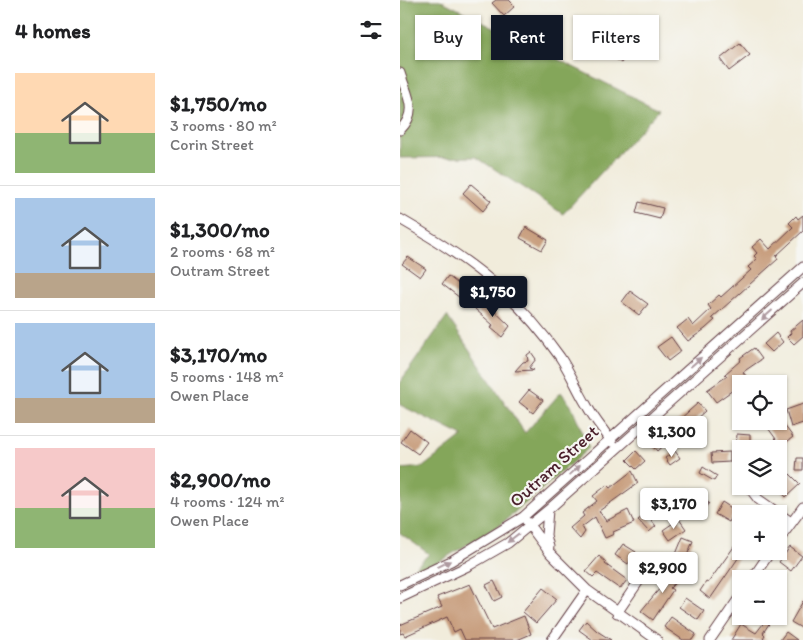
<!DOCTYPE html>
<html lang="en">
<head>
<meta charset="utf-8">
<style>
  :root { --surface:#fff; --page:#f6f6f6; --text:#202124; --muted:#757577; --line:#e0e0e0; --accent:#111827 }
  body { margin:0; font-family:Itim,sans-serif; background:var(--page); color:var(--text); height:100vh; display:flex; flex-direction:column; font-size:19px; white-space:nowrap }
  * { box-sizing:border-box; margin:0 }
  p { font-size:16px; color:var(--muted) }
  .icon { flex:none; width:28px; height:28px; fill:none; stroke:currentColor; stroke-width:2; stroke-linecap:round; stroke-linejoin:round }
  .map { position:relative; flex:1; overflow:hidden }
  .drawer { display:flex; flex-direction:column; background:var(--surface); width:400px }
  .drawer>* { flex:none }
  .hud { position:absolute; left:15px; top:15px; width:312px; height:45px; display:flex; gap:10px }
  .controls { position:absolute; left:332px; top:375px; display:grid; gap:10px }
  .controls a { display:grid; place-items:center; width:55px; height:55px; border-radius:0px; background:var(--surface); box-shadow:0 1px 4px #0004; font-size:25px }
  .price { position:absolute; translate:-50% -42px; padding:0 11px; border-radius:5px; background:#fff; color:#222; font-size:16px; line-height:32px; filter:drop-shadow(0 1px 2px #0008) }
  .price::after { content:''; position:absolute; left:50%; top:30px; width:15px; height:11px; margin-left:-8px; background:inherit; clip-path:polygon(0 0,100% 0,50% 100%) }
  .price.on { background:var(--accent); color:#fff }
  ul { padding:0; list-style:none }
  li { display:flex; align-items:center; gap:15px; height:125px; padding:0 15px }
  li+li { border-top:1px solid var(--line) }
  li span { display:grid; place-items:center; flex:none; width:140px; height:100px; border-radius:0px; color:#555 }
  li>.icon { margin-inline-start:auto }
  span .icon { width:60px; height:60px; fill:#fffc; stroke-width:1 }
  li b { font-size:21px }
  h2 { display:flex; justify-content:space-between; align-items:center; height:60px; padding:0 15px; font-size:21px }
  .tag { padding:0 18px; border-radius:0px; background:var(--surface); box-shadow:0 1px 4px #0004; font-size:18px; line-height:45px }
  .tag.on { background:var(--accent); color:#fff }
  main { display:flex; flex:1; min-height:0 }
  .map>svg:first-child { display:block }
  .forest { fill:#84a65a; stroke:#676242 }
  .building { fill:#c89e7e }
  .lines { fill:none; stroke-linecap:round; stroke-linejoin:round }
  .minor-casing { stroke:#633e45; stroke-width:11 }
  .minor { stroke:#fff; stroke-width:9 }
  .oneway { fill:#ae9aa0 }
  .labels { text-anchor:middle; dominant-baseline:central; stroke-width:4.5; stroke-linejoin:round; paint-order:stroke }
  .street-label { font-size:18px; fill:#4a1f2b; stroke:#f6f6f2 }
</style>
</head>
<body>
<main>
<section class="drawer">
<h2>4 homes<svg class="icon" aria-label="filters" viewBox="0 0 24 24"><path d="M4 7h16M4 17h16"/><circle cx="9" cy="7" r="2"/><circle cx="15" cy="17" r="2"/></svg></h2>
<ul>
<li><span style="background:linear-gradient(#ffd9b3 60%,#8fb573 0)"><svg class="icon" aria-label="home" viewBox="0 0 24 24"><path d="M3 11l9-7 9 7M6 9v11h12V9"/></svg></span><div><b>$1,750/mo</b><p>3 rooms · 80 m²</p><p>Corin Street</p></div></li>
<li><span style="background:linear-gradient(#a9c7e8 75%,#b9a48a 0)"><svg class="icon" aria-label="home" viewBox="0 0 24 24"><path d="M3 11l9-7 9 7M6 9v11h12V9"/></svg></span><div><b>$1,300/mo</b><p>2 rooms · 68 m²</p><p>Outram Street</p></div></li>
<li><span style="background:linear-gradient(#a9c7e8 75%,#b9a48a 0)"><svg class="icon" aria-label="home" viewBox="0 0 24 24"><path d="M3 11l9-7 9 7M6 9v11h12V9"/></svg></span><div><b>$3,170/mo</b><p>5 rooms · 148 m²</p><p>Owen Place</p></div></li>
<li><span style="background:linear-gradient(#f6c9c9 60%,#8fb573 0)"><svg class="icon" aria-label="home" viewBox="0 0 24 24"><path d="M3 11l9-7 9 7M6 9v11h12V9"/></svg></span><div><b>$2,900/mo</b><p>4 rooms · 124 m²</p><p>Owen Place</p></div></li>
</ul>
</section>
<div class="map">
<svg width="403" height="640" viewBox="0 0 403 640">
  <rect width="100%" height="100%" fill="#f6f6f2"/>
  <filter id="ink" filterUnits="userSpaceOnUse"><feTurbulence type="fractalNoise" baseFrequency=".02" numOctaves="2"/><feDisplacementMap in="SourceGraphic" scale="10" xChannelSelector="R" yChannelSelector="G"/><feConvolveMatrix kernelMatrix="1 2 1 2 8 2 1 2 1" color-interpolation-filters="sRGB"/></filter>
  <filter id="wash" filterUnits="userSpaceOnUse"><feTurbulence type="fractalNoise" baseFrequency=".0096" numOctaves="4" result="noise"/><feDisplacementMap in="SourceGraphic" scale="20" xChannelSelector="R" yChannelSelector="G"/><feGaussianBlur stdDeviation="1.12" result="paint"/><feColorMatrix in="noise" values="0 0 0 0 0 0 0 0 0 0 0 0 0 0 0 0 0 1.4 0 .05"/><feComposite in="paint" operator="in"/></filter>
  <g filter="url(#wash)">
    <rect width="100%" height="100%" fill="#f1ecdb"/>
    <!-- forest -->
    <path class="forest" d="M0 0H40L259 110 163 214 76 157 0 158Z
      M47 316 125 433 161 392 172 407 189 448 100 525 40 561 3 579 29 554 0 533V469L23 467 63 436 0 405V382Z"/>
    <g id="blocks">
      <!-- building -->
      <path class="building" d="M96 0H109L115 6 104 16 92 3Z
        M201 28 231 52 221 63 192 39Z
        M340 43 350 55 329 71 320 59Z
        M71 184 91 201 83 211 63 193Z
        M239 202 263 208 260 219 236 213Z
        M403 215V231L376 256 378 259 312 318 315 320 305 329 288 341 277 328 288 319 293 326 311 309 308 305 319 295 321 297 351 270 348 267 357 259 354 256 357 253 352 247 361 239 370 249 393 227 389 223 396 216 398 219Z
        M126 227 148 240 142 250 120 238Z
        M8 257 26 269 20 277 2 264Z
        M48 276 70 293 64 301 42 284Z
        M230 291 248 304 239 315 222 302Z
        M83 300 110 326 102 337 91 328 93 325 75 309Z
        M403 320V336L394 344 387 337 391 333 390 331Z
        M376 333 383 342 372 352 364 344Z
        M271 337 281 351 268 361 257 347Z
        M354 348 362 359 343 372 352 384H341V401L333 390 316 402 307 390 327 376 325 374 341 360 340 358Z
        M131 352 136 359 129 368 134 370 115 371 123 362 128 361 127 355Z
        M129 390 143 400 133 413 119 402Z
        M298 403 305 411 277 436 270 428Z
        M403 404V423L391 427 386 410Z
        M371 421H381L393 437 378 449 373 442 376 439 368 428 373 424Z
        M10 429 27 442 18 454 1 442Z
        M260 434 267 442 257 451 250 443Z
        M337 434 350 435V449H336Z
        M236 451 245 461 236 469 227 460Z
        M275 451 280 458 270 465 265 458Z
        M330 452V462L312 463 311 453Z
        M397 458H403V470H396Z
        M303 467 317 476 314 481 300 473Z
        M232 471 238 483 199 511 206 521 228 510 234 523 213 532 214 534 205 538 195 517 182 527 185 532 180 539 170 528 184 516 182 513 197 501 193 496 207 485 210 488Z
        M390 474 400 484 386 497 377 487Z
        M298 493 309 503 299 515 287 504Z
        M322 502 336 511 329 522 315 514Z
        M246 514 256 526 249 532 238 520Z
        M279 519 286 529 270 540 263 530Z
        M283 537 293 541 286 558 276 554Z
        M341 537V554L310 599 300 591 306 582 308 583Z
        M223 544 236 552 228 564 215 555Z
        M390 547 402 556 391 571 379 562Z
        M199 556 206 562 205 564 227 580 220 589 197 573 193 577 186 571Z
        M280 564 287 570 270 588 273 590 253 620 241 611Z
        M94 581 102 597 94 601 86 585Z
        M70 584 92 629 124 616 131 634 117 640H65L60 629 54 632 47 617 5 636 3 633 0 634V625L42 607 37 597Z
        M143 588 157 599 136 623 123 612Z
        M285 598 304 611 298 620 279 607Z
        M403 601V629L391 622Z
        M351 616H374L363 633 365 635 363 638 367 640H331L341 624 356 633 363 624Z
        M271 617 296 634 292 640H283L264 627Z
        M186 621 197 631 211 640H193L179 630Z
        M386 632 397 640H380Z"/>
    </g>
  </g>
  <g filter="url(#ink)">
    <use href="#blocks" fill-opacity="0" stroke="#633e45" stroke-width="1"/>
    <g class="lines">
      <defs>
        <path id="minor" d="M0 73C7 96 19 111 0 130
          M0 219C68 258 115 293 160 357 170 372 177 389 186 404 193 418 203 429 212 442
          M348 486 358 499 391 522
          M148 510 146 535 149 547
          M127 522 150 553 187 590 257 640
          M379 540 403 507
          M352 579 371 551
          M0 585 51 561 123 517 403 267
          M0 598 68 566 108 543 148 510 403 283
          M217 613 254 559
          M152 640 187 590
          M310 640 341 595"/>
      </defs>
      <!-- minor casing -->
      <use href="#minor" class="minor-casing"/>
      <!-- minor -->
      <use href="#minor" class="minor"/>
    </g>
    <!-- one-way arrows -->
    <defs><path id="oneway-solid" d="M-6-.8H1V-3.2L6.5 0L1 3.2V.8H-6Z" transform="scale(1.25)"/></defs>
    <g class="oneway">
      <use href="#oneway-solid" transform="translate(367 315) rotate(138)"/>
      <use href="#oneway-solid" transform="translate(296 362) rotate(-41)"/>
      <use href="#oneway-solid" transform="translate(175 470) rotate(-43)"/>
      <use href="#oneway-solid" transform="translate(113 538) rotate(142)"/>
      <use href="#oneway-solid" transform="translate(44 564) rotate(-26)"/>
    </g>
  </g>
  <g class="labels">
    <!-- street labels -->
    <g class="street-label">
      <text transform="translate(154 466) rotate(-42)">Outram Street</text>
    </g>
  </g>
</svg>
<div class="controls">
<a><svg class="icon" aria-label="locate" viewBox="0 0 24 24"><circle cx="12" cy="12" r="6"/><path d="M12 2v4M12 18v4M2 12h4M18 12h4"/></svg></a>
<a><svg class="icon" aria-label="layers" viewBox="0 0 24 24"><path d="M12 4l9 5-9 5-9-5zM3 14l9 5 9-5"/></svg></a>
<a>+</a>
<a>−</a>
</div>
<b class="price on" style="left:93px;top:318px">$1,750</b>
<b class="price" style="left:272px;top:458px">$1,300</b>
<b class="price" style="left:274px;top:530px">$3,170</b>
<b class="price" style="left:263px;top:594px">$2,900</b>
<div class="hud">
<a class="tag">Buy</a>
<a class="tag on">Rent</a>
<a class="tag">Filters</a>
</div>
</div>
</main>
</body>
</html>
